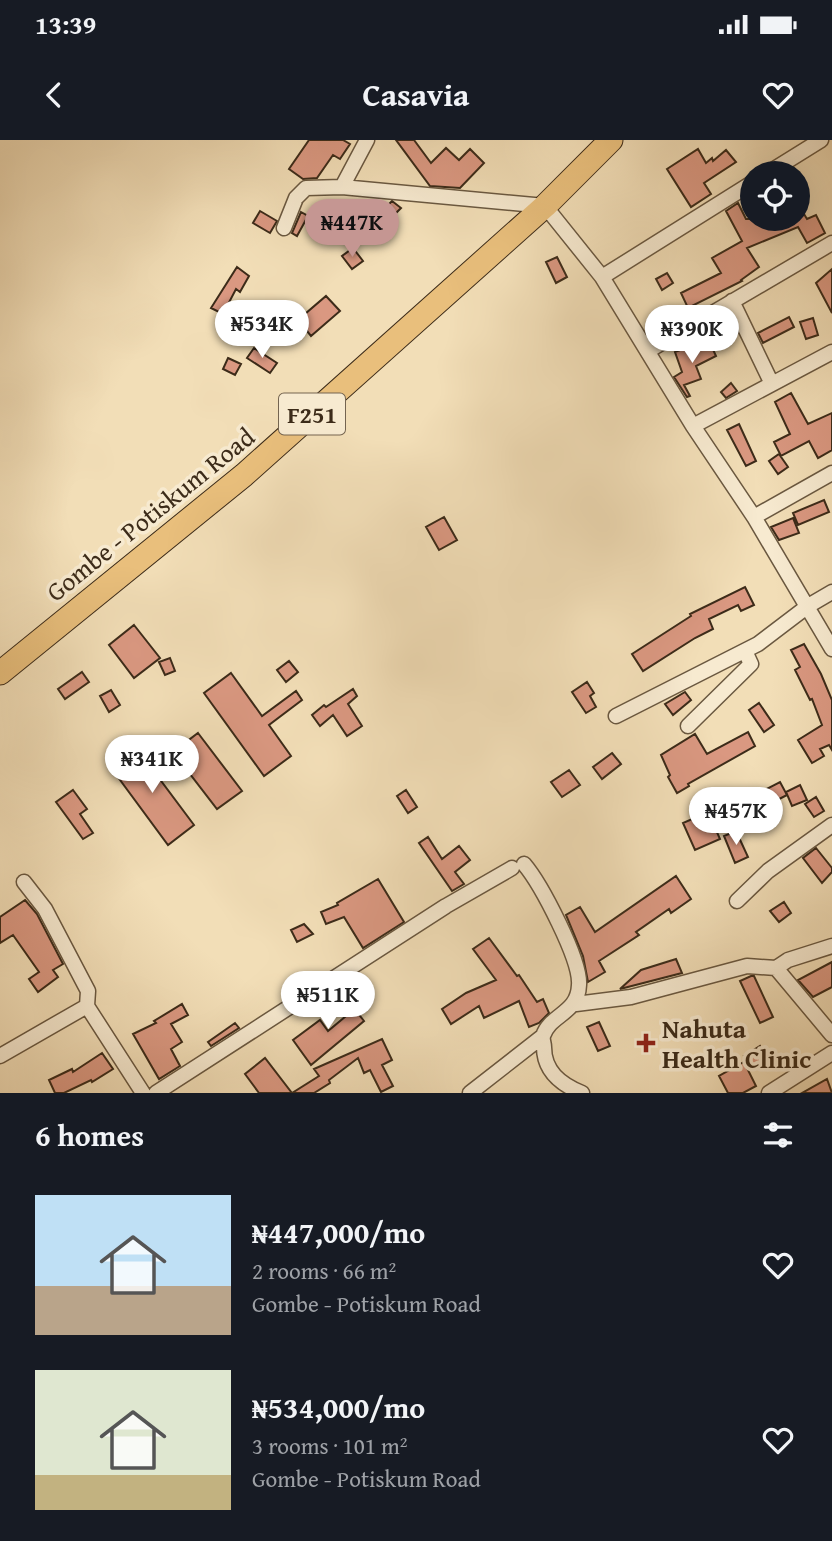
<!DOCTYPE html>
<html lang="en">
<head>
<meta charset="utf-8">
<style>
  :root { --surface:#171b24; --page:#20242c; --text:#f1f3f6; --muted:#9ea1a6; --accent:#c59692 }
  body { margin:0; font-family:"Gentium Book Plus",serif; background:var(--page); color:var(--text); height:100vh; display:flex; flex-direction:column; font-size:26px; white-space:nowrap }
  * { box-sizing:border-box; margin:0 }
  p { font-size:23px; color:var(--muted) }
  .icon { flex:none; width:38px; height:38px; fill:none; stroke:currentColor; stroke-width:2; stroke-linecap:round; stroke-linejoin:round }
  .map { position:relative; height:953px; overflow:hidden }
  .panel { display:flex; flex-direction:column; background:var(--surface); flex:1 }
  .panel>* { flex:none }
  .tools { position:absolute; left:740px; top:21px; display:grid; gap:14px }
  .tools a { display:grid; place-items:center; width:70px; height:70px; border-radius:50%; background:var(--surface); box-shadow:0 7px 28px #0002; font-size:35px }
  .price { position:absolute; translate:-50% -60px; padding:0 16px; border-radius:24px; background:#fff; color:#222; font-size:23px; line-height:46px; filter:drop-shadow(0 2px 4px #0008) }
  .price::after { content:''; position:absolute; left:50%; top:42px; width:21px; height:16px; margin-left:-10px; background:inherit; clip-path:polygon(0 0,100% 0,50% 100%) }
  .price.active { background:var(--accent); color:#111 }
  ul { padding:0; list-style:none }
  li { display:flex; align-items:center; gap:21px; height:175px; padding:0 35px }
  li span { display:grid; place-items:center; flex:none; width:196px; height:140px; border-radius:0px; color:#555 }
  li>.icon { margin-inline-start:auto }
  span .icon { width:84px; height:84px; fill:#fffc; stroke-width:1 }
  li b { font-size:30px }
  h2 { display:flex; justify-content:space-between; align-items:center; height:84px; padding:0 35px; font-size:30px }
  .status { display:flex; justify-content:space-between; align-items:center; height:49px; padding:0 35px; background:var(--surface); direction:ltr }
  .status svg { height:19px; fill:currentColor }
  header { display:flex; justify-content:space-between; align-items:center; height:91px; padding:0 35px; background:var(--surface); font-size:32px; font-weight:700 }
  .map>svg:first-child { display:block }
  .building { fill:#da9881; stroke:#3c2b19; stroke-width:2 }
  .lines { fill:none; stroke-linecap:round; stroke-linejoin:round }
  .minor-casing { stroke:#6a5840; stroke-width:17 }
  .primary-casing { stroke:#3c2b19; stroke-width:25 }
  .minor { stroke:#f7ead0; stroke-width:14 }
  .primary { stroke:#e9bf7c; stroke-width:23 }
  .poi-dot { fill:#8f2418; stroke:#f7ead0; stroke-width:2.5 }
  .labels { text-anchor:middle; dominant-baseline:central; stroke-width:7; stroke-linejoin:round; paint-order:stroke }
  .shield { fill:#f7ead0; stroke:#746450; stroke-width:2 }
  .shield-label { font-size:24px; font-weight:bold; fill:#3c2b19 }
  .street-label { font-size:26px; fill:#3c2b19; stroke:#f7ead0 }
  .poi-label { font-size:26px; font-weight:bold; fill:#3c2b19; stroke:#f7ead0; text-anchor:start }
</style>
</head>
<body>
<div class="status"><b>13:39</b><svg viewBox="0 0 49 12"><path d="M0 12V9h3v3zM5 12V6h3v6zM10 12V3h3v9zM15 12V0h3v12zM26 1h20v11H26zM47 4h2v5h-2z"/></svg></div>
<header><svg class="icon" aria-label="back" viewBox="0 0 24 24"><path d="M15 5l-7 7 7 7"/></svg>Casavia<svg class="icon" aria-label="heart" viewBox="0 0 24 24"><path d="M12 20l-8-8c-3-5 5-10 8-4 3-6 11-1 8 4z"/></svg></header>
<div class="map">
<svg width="832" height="953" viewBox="0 0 832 953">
  <rect width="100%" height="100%" fill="#f2deb7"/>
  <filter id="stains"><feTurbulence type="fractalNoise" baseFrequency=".00286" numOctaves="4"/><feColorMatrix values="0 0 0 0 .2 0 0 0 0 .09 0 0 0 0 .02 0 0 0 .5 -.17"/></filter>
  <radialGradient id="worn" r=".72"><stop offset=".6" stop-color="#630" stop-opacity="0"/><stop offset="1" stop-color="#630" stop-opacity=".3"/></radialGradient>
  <!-- building -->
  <path class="building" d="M309 0H343L350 4 340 19 333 15 317 38 303 39 289 29Z
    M396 0H414L431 23 446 8 459 20 470 9 484 23 460 48 430 46Z
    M698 9 706 23 712 18 713 21 726 10 736 22 704 43 711 54 691 67 667 29Z
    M392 61 401 68 389 80 381 72Z
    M738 63 746 79H767L770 85 783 79H798V64L807 79 816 75 825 93 807 103 798 87 747 108 759 127 741 140 742 141 688 168 681 153 721 133 712 118 742 101 726 71Z
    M260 71 277 81 270 93 253 83Z
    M301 72 308 76 297 96 292 93Z
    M353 108 363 121 352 129 342 116Z
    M557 117 567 137 556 143 546 122Z
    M237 127 249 136 240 152 236 149 223 174 211 168Z
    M832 129V173L816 143Z
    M667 133 673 143 662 150 656 139Z
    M326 156 340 171 311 196 298 180Z
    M789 177 794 187 763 203 758 193Z
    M813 178 818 195 806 199 800 182Z
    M710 203 716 216 696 226 701 239 684 245 690 256 687 257 674 237 682 232 675 212 685 208 688 214Z
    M254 208 277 223 270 233 247 218Z
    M228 218 241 224 235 235 223 229Z
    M731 243 737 251 726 258 721 252Z
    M791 253 808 284 832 273V310L818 318 809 301 781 316 774 302 790 294 775 262Z
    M739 284 756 321 746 326 727 290Z
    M779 314 788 327 778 334 769 321Z
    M824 360 829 372 798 385 793 373Z
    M444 377 457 400 439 410 426 387Z
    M793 378 799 393 779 400 771 387Z
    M745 447 754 465 741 471 738 465 709 479 713 489 695 498 643 531 632 514 691 476 690 474Z
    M134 485 160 518 134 538 109 505Z
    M804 504 821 534 832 560V610L829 605 820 609 824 616 812 623 798 600 822 585 812 559 810 560 795 530 800 527 791 510Z
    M170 518 175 531 165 535 159 522Z
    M289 521 298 532 286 542 277 530Z
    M82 532 89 542 65 559 58 549Z
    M231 533 262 576 296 551 302 560 269 585 291 616 264 636 204 553Z
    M587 542 594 553 590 556 596 567 586 573 572 552Z
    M353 549 357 556 348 564 362 586 347 596 333 575 320 586 312 575 324 565 326 567Z
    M111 550 120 565 109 572 100 556Z
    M685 552 691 560 673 575 665 564Z
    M759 563 774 585 764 592 749 570Z
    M748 592 755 606 688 644 689 646 677 653 668 637 670 635 661 615 695 594 707 614Z
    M198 593 242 651 217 669 173 612Z
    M135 606 194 685 168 705 109 625Z
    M612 613 621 624 602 639 593 627Z
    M569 630 580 645 562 657 551 642Z
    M780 642 787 655 764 667 757 654Z
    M800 645 807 660 792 666 786 652Z
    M73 650 87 669 80 674 93 693 83 699 56 662Z
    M406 650 417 667 408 673 397 656Z
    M816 657 824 671 814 677 805 664Z
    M708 672 720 699 695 710 683 683Z
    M736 691 748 717 735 723 724 696Z
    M428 697 442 719 459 706 470 720 455 732 464 744 452 751 419 703Z
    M816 708 832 728V732L822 743 803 718Z
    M676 736 691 759 671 773 669 769 636 792 639 795 599 821 605 832 588 842 583 816 566 775 580 767 595 792Z
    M378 739 404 782 363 808 344 777 326 784 321 772 338 765 337 763Z
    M25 760 37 774 63 824 53 830 58 837 38 852 29 839 39 832 13 795 0 803V777Z
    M784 762 791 773 779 782 770 771Z
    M304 784 313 794 297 802 291 790Z
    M489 798 517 836 519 835 537 862 543 859 549 873 539 883 529 887 519 861 484 878 479 866 451 884 442 869 466 853 496 840 473 809Z
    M676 819 682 833 620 849 641 830Z
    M832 822V847L813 857 798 840Z
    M751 836H754L773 877 760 883 740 841Z
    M338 848 364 881 311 925 293 900 320 880 328 891 346 876 330 854Z
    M182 864 188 875 171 884 182 902 171 909 180 926 159 939 133 894 156 883 154 881Z
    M599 882 610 906 598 911 587 887Z
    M235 883 239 888 211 906 208 902Z
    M382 899 392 920 382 925 393 946 381 952 370 930 364 933 358 918 329 940 330 943 314 953H259L245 934 265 918 292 953 319 936 314 929Z
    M760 906 767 919 752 928 744 916Z
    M102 913 113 929 92 942 91 940 64 953H55L49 940 72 929 73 932Z
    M744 922 756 946 743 953H728L719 936Z
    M827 939 832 953H802Z"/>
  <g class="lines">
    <defs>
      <path id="minor" d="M768 33 821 0
        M342 47 367 0
        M284 88 296 58 306 48 342 47 545 66 602 137 693 286 754 377 832 509
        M602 137 752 43
        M732 161 772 244
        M648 211 832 103
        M693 286 832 212
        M754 377 832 333
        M616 576 758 504 808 466 832 452
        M688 586 751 524 745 511
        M524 724C541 744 581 820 579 845 578 874 550 874 543 896 542 900 544 903 544 907 544 931 560 944 582 953
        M24 742 45 769 88 851 87 866 143 953
        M737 761 768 731 832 685
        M776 828 832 895
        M576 864 631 857 747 826 776 828 788 820 832 806
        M0 916 87 866
        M156 953 446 766 512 728
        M470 953 543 896
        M769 953 832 913"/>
      <path id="primary" d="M0 533 244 335 545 66 611 0"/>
    </defs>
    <!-- minor casing -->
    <use href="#minor" class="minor-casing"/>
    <!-- primary casing -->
    <use href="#primary" class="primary-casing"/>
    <!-- minor -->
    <use href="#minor" class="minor"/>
    <!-- primary -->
    <use href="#primary" class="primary"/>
  </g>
  <!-- markers -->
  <path class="poi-dot" d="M642.5 892.5h7v7h7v7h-7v7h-7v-7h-7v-7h7z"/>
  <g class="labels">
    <!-- shield labels -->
    <rect class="shield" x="279" y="253.5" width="66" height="41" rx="5"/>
    <g class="shield-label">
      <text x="312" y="274">F251</text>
    </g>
    <!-- street labels -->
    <g class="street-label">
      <text transform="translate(150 374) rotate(-39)">Gombe - Potiskum Road</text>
    </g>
    <!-- poi labels -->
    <g class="poi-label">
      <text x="662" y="888">Nahuta<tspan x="662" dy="30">Health Clinic</tspan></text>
    </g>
  </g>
  <rect width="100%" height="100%" filter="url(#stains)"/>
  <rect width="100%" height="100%" fill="url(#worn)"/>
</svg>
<div class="tools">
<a><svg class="icon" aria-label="locate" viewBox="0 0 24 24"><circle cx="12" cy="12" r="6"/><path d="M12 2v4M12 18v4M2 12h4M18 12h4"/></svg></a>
</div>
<b class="price active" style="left:352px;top:119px">₦447K</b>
<b class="price" style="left:262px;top:220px">₦534K</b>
<b class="price" style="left:692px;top:225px">₦390K</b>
<b class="price" style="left:152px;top:655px">₦341K</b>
<b class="price" style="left:736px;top:707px">₦457K</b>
<b class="price" style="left:328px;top:891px">₦511K</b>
</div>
<section class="panel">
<h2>6 homes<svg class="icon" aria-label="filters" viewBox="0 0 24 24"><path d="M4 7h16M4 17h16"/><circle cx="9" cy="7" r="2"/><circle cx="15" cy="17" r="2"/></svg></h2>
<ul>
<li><span style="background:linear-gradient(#bfe0f5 65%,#b9a48a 0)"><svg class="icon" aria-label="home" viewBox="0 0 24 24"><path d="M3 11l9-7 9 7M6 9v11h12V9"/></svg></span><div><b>₦447,000/mo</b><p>2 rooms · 66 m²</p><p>Gombe - Potiskum Road</p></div><svg class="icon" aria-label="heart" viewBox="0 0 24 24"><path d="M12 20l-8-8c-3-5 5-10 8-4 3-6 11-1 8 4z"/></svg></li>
<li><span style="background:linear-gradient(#dfe7d0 75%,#c2b280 0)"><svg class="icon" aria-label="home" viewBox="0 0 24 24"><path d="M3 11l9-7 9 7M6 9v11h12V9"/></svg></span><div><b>₦534,000/mo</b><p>3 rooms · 101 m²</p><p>Gombe - Potiskum Road</p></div><svg class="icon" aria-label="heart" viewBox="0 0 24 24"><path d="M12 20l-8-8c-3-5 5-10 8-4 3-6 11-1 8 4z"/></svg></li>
</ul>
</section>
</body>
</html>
